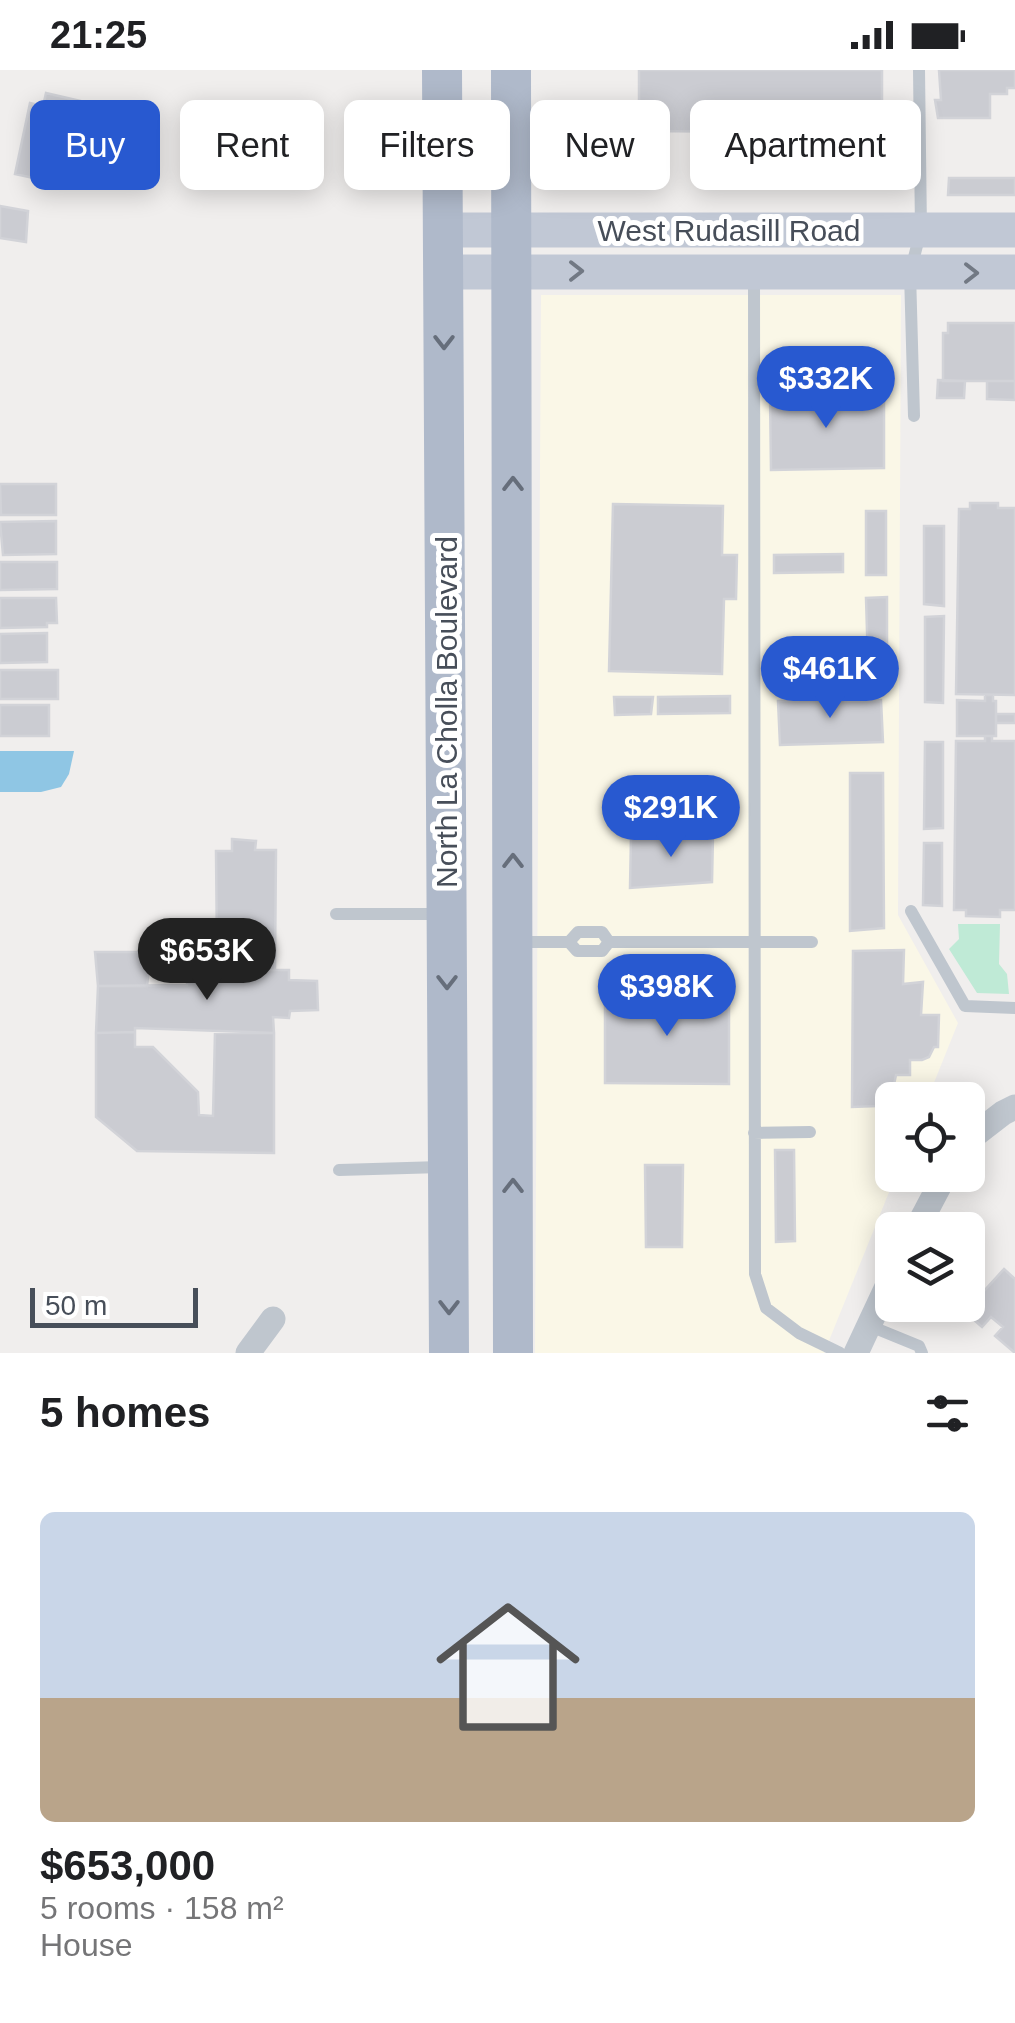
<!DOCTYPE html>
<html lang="en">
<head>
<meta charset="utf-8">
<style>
  :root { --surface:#fff; --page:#f6f6f6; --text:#202124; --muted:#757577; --line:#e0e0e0; --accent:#2859d0 }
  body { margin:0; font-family:Arial,sans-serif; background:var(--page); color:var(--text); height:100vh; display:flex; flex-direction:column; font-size:38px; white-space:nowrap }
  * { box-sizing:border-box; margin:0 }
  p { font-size:32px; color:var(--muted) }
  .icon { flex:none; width:55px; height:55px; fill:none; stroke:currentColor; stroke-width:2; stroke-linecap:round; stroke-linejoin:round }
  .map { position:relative; height:1283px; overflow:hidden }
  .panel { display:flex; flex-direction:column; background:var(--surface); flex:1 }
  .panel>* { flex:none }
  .hud { position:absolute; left:30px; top:30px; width:955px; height:90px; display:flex; gap:20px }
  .fabs { position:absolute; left:875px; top:1012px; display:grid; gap:20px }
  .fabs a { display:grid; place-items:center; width:110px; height:110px; border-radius:15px; background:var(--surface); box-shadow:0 5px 25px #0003; font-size:50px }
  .scale { position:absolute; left:30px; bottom:25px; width:168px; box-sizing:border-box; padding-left:10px; border:5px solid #474e59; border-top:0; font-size:28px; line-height:35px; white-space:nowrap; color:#474e59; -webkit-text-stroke:8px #fff; paint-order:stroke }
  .price { position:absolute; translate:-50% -85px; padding:0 22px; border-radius:35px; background:var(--accent); color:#fff; font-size:32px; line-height:65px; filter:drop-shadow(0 2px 5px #0008) }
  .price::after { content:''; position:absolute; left:50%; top:60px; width:30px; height:22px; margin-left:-15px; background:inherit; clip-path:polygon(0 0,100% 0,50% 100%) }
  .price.on { background:#222; color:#fff }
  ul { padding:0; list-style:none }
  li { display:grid; align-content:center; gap:20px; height:530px; padding:0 40px }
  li+li { border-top:2px solid var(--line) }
  li span { display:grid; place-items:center; height:310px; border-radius:15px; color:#555 }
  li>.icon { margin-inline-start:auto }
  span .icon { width:180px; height:180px; fill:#fffc; stroke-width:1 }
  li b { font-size:42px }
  h2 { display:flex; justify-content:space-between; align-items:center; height:120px; padding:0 40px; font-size:42px }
  .pill { padding:0 35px; border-radius:15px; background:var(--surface); box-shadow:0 5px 25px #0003; font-size:35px; line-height:90px }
  .pill.on { background:var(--accent); color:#fff }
  .status { display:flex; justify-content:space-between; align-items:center; height:70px; padding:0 50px; background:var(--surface); direction:ltr }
  .status svg { height:28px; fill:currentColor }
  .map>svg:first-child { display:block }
  .commercial { fill:#faf7e7 }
  .green { fill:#bfead6 }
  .water { fill:#8fc6e4 }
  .building { fill:#cbccd2; stroke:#d2d3d8; stroke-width:2.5 }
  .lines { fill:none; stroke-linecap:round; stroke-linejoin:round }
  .lane { stroke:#bfc6ce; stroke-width:12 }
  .street { stroke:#bfc6ce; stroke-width:25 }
  .secondary { stroke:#c1c8d5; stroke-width:35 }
  .primary { stroke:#afb9ca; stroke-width:40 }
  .oneway { stroke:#727984 }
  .oneway2 { stroke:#666e7b }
  .labels { text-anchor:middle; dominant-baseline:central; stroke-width:10; stroke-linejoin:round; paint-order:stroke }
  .street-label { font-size:30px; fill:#474e59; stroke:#fff }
</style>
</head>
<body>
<div class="status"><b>21:25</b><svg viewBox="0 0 49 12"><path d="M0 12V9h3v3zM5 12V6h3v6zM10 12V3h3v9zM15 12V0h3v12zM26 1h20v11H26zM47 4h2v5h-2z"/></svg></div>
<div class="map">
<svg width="1015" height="1283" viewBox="0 0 1015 1283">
  <rect width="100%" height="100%" fill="#f0eeed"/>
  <!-- commercial -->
  <path class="commercial" d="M541 225H901L898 845 958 953 927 1030H892V1105H896L824 1283H535Z"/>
  <!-- green -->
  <path class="green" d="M958 854H1000L999 894 1007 904 1009 924 977 923 949 879 959 869Z"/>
  <!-- water -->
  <path class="water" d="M0 681H74L69 704 61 717 41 722H0Z"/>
  <!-- building -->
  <path class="building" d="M639 0H882V38H888V63L645 61 639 53Z
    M939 0H1015V18H1007V24H990V48H938L935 30H941Z
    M46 23 89 33 71 116 15 104 30 33 43 36Z
    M949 108H1015V125H948Z
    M0 136 28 141 26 172 0 168Z
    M948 253H1015V311H943V263H948Z
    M938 310 965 311 964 328H937Z
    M987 311H1015V330L987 329Z
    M804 313V326L884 325V398L771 400 770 325H780V314Z
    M0 414H56V445H1Z
    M970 433H998V438H1015V625L956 624 959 439H970Z
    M613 434 723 436 722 485H737L736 529H724L722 604 609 601Z
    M866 441H886V505H866Z
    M56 451V484L3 485 0 452Z
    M924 456H944V536L924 534Z
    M843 484V502L774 503V485Z
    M0 492H57V519L0 520Z
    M887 527V593L868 594 866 528Z
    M0 528H56L57 553H47V557L0 558Z
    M944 546 943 633 925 632V547Z
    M47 563V592L0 593V564Z
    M0 600H58V629H0Z
    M844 622 845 631 881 630 883 672 780 675 778 631 824 629V623Z
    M985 625H993V631H996V666H957V630L985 631Z
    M730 626V643L658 644V627Z
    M614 627H653L651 644 615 645Z
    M0 635H49V666H0Z
    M996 644H1015V653H996Z
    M985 666H992V671H1015V840H1000V847L966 846V840H954L956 671H985Z
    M925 672H943V758L924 759Z
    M850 703H883L884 858 850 861Z
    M713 765 712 812 630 818 631 766Z
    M232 769 256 771 255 780H276L275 900 149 899 147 916H98L95 882H144V868L190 869V883H217L216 781H232Z
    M924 773H942V836L923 835Z
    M904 880 903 914 923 912 921 945H939L938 977H934L929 987 922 990H910V1005H896L893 1019 878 1018 877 1036 852 1037 853 881Z
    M187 900H289V910L317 911 318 940 290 941 289 948 273 947 274 963 135 958V962L96 963 98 916 187 915Z
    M605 924 729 925V1014L605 1013Z
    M135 962V977H153L198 1022 199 1045 213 1046 215 963H274V1083L137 1081 96 1047V963Z
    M775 1080H794L795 1171 776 1172Z
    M645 1095H683L682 1177H646Z
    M1004 1199 1015 1209V1283L995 1266 1003 1257 991 1247 982 1257 965 1242Z"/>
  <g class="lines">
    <!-- lane -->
    <path class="lane" d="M754 205 755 1204 766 1238 799 1263 840 1283
      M914 346 910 203 921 160 919 0
      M911 841 965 936 1015 938
      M336 844H444
      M516 872H569L578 862H602L609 872H812
      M569 872 577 881H602L609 872
      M754 1063 810 1062
      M339 1100 441 1097
      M870 1256 919 1276 922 1283"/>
    <!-- street -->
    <path class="street" d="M968 1070 1003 1043 1015 1037
      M916 1160 945 1105
      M248 1283 273 1249
      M856 1283 892 1206"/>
    <!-- secondary -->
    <path class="secondary" d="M444 160H1015
      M444 202H1015"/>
    <!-- primary -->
    <path class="primary" d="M442 0 449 1283
      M511 0 513 1283"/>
  </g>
  <!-- one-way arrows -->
  <defs><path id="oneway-chevron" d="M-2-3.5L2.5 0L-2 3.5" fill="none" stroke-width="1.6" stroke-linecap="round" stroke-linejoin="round" transform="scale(2.5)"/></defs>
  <g class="oneway">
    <use href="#oneway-chevron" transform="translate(576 201)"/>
    <use href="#oneway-chevron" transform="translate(971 203)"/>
  </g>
  <g class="oneway2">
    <use href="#oneway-chevron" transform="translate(444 272) rotate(90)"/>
    <use href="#oneway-chevron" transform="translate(513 414) rotate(-90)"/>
    <use href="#oneway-chevron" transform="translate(513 791) rotate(-90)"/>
    <use href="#oneway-chevron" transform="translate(447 912) rotate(90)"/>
    <use href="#oneway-chevron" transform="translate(513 1116) rotate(-90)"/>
    <use href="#oneway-chevron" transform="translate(449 1237) rotate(90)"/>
  </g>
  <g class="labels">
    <!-- street labels -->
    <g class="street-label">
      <text x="729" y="160">West Rudasill Road</text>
      <text transform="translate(446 642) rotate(-90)">North La Cholla Boulevard</text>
    </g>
  </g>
</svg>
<div class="fabs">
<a><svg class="icon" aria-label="locate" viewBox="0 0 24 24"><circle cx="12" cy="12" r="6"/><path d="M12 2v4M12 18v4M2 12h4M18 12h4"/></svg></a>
<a><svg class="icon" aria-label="layers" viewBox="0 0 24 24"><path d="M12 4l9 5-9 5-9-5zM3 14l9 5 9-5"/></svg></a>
</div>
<div class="scale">50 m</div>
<b class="price" style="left:826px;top:361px">$332K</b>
<b class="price" style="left:830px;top:651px">$461K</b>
<b class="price" style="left:671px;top:790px">$291K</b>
<b class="price on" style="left:207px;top:933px">$653K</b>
<b class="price" style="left:667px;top:969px">$398K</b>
<div class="hud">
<a class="pill on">Buy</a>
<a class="pill">Rent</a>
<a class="pill">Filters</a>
<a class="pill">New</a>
<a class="pill">Apartment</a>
</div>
</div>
<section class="panel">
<h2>5 homes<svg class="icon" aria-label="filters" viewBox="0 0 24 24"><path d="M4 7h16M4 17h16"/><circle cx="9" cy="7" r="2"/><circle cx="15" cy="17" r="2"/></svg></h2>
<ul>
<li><span style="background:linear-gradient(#c9d6e8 60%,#b9a48a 0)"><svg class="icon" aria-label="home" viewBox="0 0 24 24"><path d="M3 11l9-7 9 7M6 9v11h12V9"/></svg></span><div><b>$653,000</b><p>5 rooms · 158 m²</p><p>House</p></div></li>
</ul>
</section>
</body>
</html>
